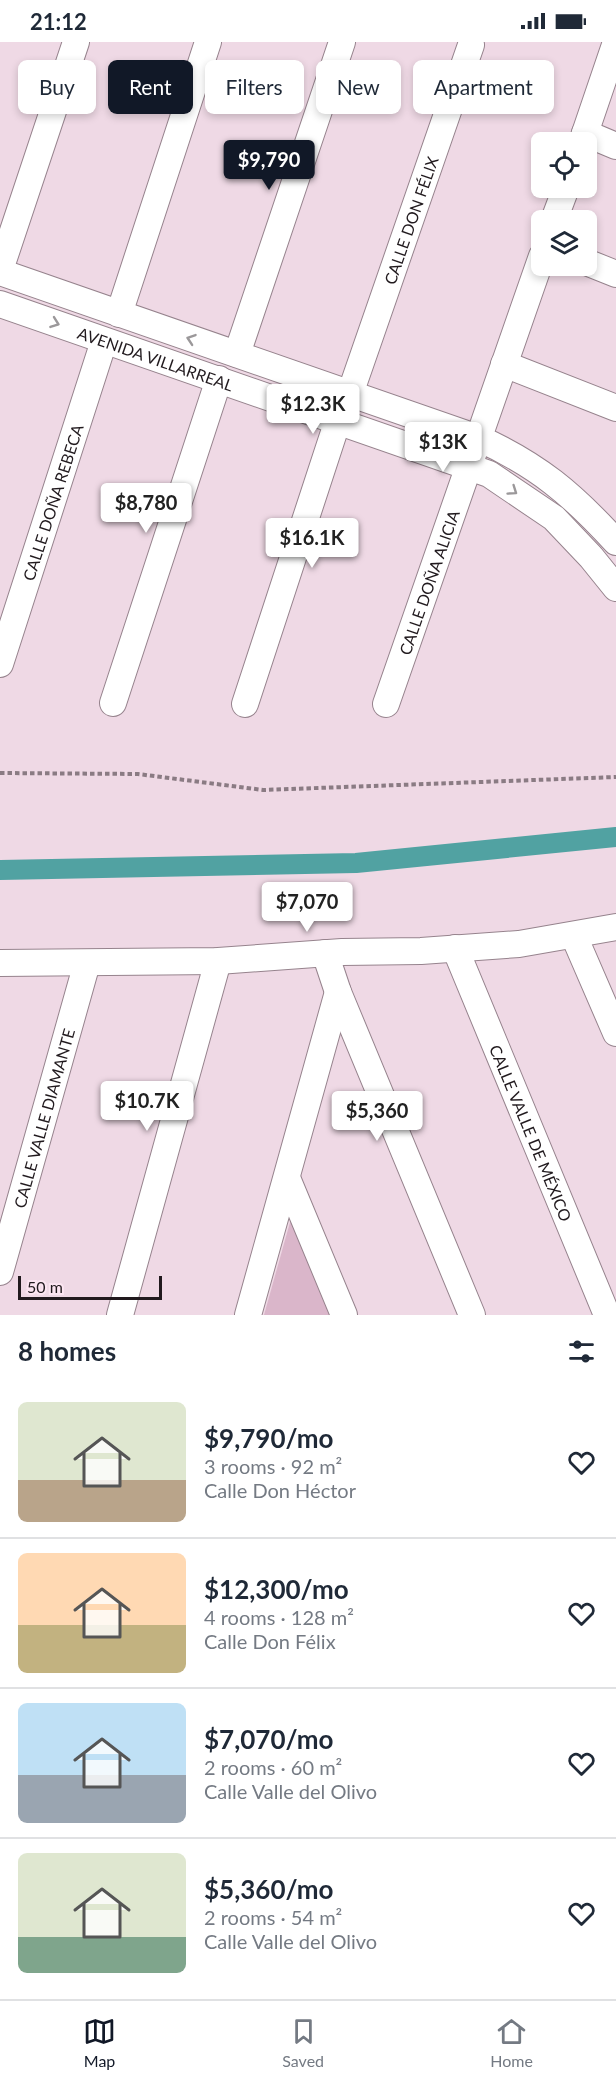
<!DOCTYPE html>
<html lang="en">
<head>
<meta charset="utf-8">
<style>
  :root { --surface:#fff; --page:#f2f2f3; --text:#1f2937; --muted:#747a83; --line:#e0e1e3; --accent:#111827 }
  body { margin:0; font-family:Lato,sans-serif; background:var(--page); color:var(--text); height:100vh; display:flex; flex-direction:column; font-size:22px; white-space:nowrap }
  * { box-sizing:border-box; margin:0 }
  p { font-size:20px; color:var(--muted) }
  .icon { flex:none; width:33px; height:33px; fill:none; stroke:currentColor; stroke-width:2; stroke-linecap:round; stroke-linejoin:round }
  .map { position:relative; height:1273px; overflow:hidden }
  .panel { display:flex; flex-direction:column; background:var(--surface); flex:1 }
  .panel>* { flex:none }
  .guide { position:absolute; left:18px; top:18px; width:580px; height:54px; display:flex; gap:12px }
  .fabs { position:absolute; left:531px; top:90px; display:grid; gap:12px }
  .fabs a { display:grid; place-items:center; width:66px; height:66px; border-radius:9px; background:var(--surface); box-shadow:0 3px 9px #0003; font-size:30px }
  .scale { position:absolute; left:18px; bottom:15px; width:144px; box-sizing:border-box; padding-left:6px; border:3px solid #211a1e; border-top:0; font-size:16px; line-height:21px; white-space:nowrap; color:#211a1e; -webkit-text-stroke:4px #fce6f2; paint-order:stroke }
  .price { position:absolute; translate:-50% -51px; padding:0 14px; border-radius:6px; background:#fff; color:#222; font-size:20px; line-height:39px; filter:drop-shadow(0 2px 3px #0008) }
  .price::after { content:''; position:absolute; left:50%; top:36px; width:18px; height:14px; margin-left:-9px; background:inherit; clip-path:polygon(0 0,100% 0,50% 100%) }
  .price.selected { background:var(--accent); color:#fff }
  ul { padding:0; list-style:none }
  li { display:flex; align-items:center; gap:18px; height:150px; padding:0 18px }
  li+li { border-top:2px solid var(--line) }
  li span { display:grid; place-items:center; flex:none; width:168px; height:120px; border-radius:9px; color:#555 }
  li>.icon { margin-inline-start:auto }
  span .icon { width:72px; height:72px; fill:#fffc; stroke-width:1 }
  li b { font-size:26px }
  h2 { display:flex; justify-content:space-between; align-items:center; height:72px; padding:0 18px; font-size:26px }
  .pill { padding:0 21px; border-radius:9px; background:var(--surface); box-shadow:0 3px 9px #0003; font-size:21px; line-height:54px }
  .pill.selected { background:var(--accent); color:#fff }
  .status { display:flex; justify-content:space-between; align-items:center; height:42px; padding:0 30px; background:var(--surface); direction:ltr }
  .status svg { height:16px; fill:currentColor }
  .tabs { display:flex; justify-content:space-around; align-items:center; height:84px; border-top:2px solid var(--line); background:var(--surface); font-size:16px; color:var(--muted) }
  .tabs a { display:grid; justify-items:center; gap:3px }
  .tabs .selected { color:var(--accent) }
  .map>svg:first-child { display:block }
  .green { fill:#dab6ca }
  .lines { fill:none; stroke-linecap:round; stroke-linejoin:round }
  .canal { stroke:#51a2a2; stroke-width:20 }
  .minor-casing { stroke:#96838d; stroke-width:28 }
  .path { stroke:#8a7b83; stroke-width:4; stroke-dasharray:4.5 3; stroke-linecap:butt }
  .minor { stroke:#fff; stroke-width:26 }
  .oneway { stroke:#9b989a }
  .labels { text-anchor:middle; dominant-baseline:central; stroke-width:4.5; stroke-linejoin:round; paint-order:stroke }
  .street-label { font-size:16px; fill:#211a1e; stroke:#fce6f2 }
</style>
</head>
<body>
<div class="status"><b>21:12</b><svg viewBox="0 0 49 12"><path d="M0 12V9h3v3zM5 12V6h3v6zM10 12V3h3v9zM15 12V0h3v12zM26 1h20v11H26zM47 4h2v5h-2z"/></svg></div>
<div class="map">
<svg width="616" height="1273" viewBox="0 0 616 1273">
  <rect width="100%" height="100%" fill="#efd9e5"/>
  <!-- green -->
  <path class="green" d="M294 1166 335 1273H264Z"/>
  <g class="lines">
    <!-- canal -->
    <path class="canal" d="M0 828 356 821 616 795"/>
    <defs>
      <g id="minor">
        <path d="M585 91 616 104"/>
        <path d="M582 100 616 0"/>
        <path d="M554 178 566 146"/>
        <path d="M586 220 616 232"/>
        <path d="M0 228 76 0"/>
        <path d="M0 230 478 396C538 423 572 452 616 500"/>
        <path id="s1" d="M0 262 489 432 554 476 591 515 616 546"/>
        <path d="M119 272 208 0"/>
        <path d="M237 312 342 0"/>
        <path d="M504 322 616 366"/>
        <path id="s2" d="M350 352 471 3"/>
        <path id="s3" d="M0 622 104 299"/>
        <path d="M113 661 219 337"/>
        <path d="M245 662 338 378"/>
        <path id="s4" d="M386 662 542 214"/>
        <path d="M574 894 616 991"/>
        <path id="s5" d="M455 906 607 1273"/>
        <path d="M325 911 338 950 472 1273"/>
        <path d="M0 921 218 919 342 910 421 909 519 902 616 885"/>
        <path d="M287 1136 344 1273"/>
        <path id="s6" d="M0 1230 87 921"/>
        <path d="M120 1273 218 919"/>
        <path d="M248 1273 338 950"/>
      </g>
    </defs>
    <!-- minor casing -->
    <use href="#minor" class="minor-casing"/>
    <!-- path -->
    <path class="path" d="M0 731 138 732 263 748 616 735"/>
    <!-- minor -->
    <use href="#minor" class="minor"/>
  </g>
  <!-- one-way arrows -->
  <defs><path id="oneway-chevron" d="M-2-3.5L2.5 0L-2 3.5" fill="none" stroke-width="1.6" stroke-linecap="round" stroke-linejoin="round" transform="scale(1.5)"/></defs>
  <g class="oneway">
    <use href="#oneway-chevron" transform="translate(55 281) rotate(20)"/>
    <use href="#oneway-chevron" transform="translate(191 297) rotate(-161)"/>
    <use href="#oneway-chevron" transform="translate(513 449) rotate(35)"/>
  </g>
  <g class="labels">
    <!-- street labels -->
    <g class="street-label">
      <text stroke="none"><textPath href="#s2" startOffset="184">CALLE DON FÉLIX</textPath></text>
      <text stroke="none"><textPath href="#s1" startOffset="165">AVENIDA VILLARREAL</textPath></text>
      <text stroke="none"><textPath href="#s3" startOffset="170">CALLE DOÑA REBECA</textPath></text>
      <text stroke="none"><textPath href="#s4" startOffset="129">CALLE DOÑA ALICIA</textPath></text>
      <text stroke="none"><textPath href="#s6" startOffset="160">CALLE VALLE DIAMANTE</textPath></text>
      <text stroke="none"><textPath href="#s5" startOffset="200">CALLE VALLE DE MÉXICO</textPath></text>
    </g>
  </g>
</svg>
<div class="fabs">
<a><svg class="icon" aria-label="locate" viewBox="0 0 24 24"><circle cx="12" cy="12" r="6"/><path d="M12 2v4M12 18v4M2 12h4M18 12h4"/></svg></a>
<a><svg class="icon" aria-label="layers" viewBox="0 0 24 24"><path d="M12 4l9 5-9 5-9-5zM3 14l9 5 9-5"/></svg></a>
</div>
<div class="scale">50 m</div>
<b class="price selected" style="left:269px;top:149px">$9,790</b>
<b class="price" style="left:313px;top:393px">$12.3K</b>
<b class="price" style="left:443px;top:431px">$13K</b>
<b class="price" style="left:146px;top:492px">$8,780</b>
<b class="price" style="left:312px;top:527px">$16.1K</b>
<b class="price" style="left:307px;top:891px">$7,070</b>
<b class="price" style="left:147px;top:1090px">$10.7K</b>
<b class="price" style="left:377px;top:1100px">$5,360</b>
<div class="guide">
<a class="pill">Buy</a>
<a class="pill selected">Rent</a>
<a class="pill">Filters</a>
<a class="pill">New</a>
<a class="pill">Apartment</a>
</div>
</div>
<section class="panel">
<h2>8 homes<svg class="icon" aria-label="filters" viewBox="0 0 24 24"><path d="M4 7h16M4 17h16"/><circle cx="9" cy="7" r="2"/><circle cx="15" cy="17" r="2"/></svg></h2>
<ul>
<li><span style="background:linear-gradient(#dfe7d0 65%,#b9a48a 0)"><svg class="icon" aria-label="home" viewBox="0 0 24 24"><path d="M3 11l9-7 9 7M6 9v11h12V9"/></svg></span><div><b>$9,790/mo</b><p>3 rooms · 92 m²</p><p>Calle Don Héctor</p></div><svg class="icon" aria-label="heart" viewBox="0 0 24 24"><path d="M12 20l-8-8c-3-5 5-10 8-4 3-6 11-1 8 4z"/></svg></li>
<li><span style="background:linear-gradient(#ffd9b3 60%,#c2b280 0)"><svg class="icon" aria-label="home" viewBox="0 0 24 24"><path d="M3 11l9-7 9 7M6 9v11h12V9"/></svg></span><div><b>$12,300/mo</b><p>4 rooms · 128 m²</p><p>Calle Don Félix</p></div><svg class="icon" aria-label="heart" viewBox="0 0 24 24"><path d="M12 20l-8-8c-3-5 5-10 8-4 3-6 11-1 8 4z"/></svg></li>
<li><span style="background:linear-gradient(#bfe0f5 60%,#9aa5b1 0)"><svg class="icon" aria-label="home" viewBox="0 0 24 24"><path d="M3 11l9-7 9 7M6 9v11h12V9"/></svg></span><div><b>$7,070/mo</b><p>2 rooms · 60 m²</p><p>Calle Valle del Olivo</p></div><svg class="icon" aria-label="heart" viewBox="0 0 24 24"><path d="M12 20l-8-8c-3-5 5-10 8-4 3-6 11-1 8 4z"/></svg></li>
<li><span style="background:linear-gradient(#dfe7d0 70%,#7fa58c 0)"><svg class="icon" aria-label="home" viewBox="0 0 24 24"><path d="M3 11l9-7 9 7M6 9v11h12V9"/></svg></span><div><b>$5,360/mo</b><p>2 rooms · 54 m²</p><p>Calle Valle del Olivo</p></div><svg class="icon" aria-label="heart" viewBox="0 0 24 24"><path d="M12 20l-8-8c-3-5 5-10 8-4 3-6 11-1 8 4z"/></svg></li>
</ul>
</section>
<nav class="tabs">
<a class="selected"><svg class="icon" aria-label="map" viewBox="0 0 24 24"><path d="M3 6l6-2 6 2 6-2v14l-6 2-6-2-6 2zM9 4v14M15 6v14"/></svg>Map</a>
<a><svg class="icon" aria-label="saved" viewBox="0 0 24 24"><path d="M7 4h10v16l-5-4-5 4z"/></svg>Saved</a>
<a><svg class="icon" aria-label="home" viewBox="0 0 24 24"><path d="M3 11l9-7 9 7M6 9v11h12V9"/></svg>Home</a>
</nav>
</body>
</html>
